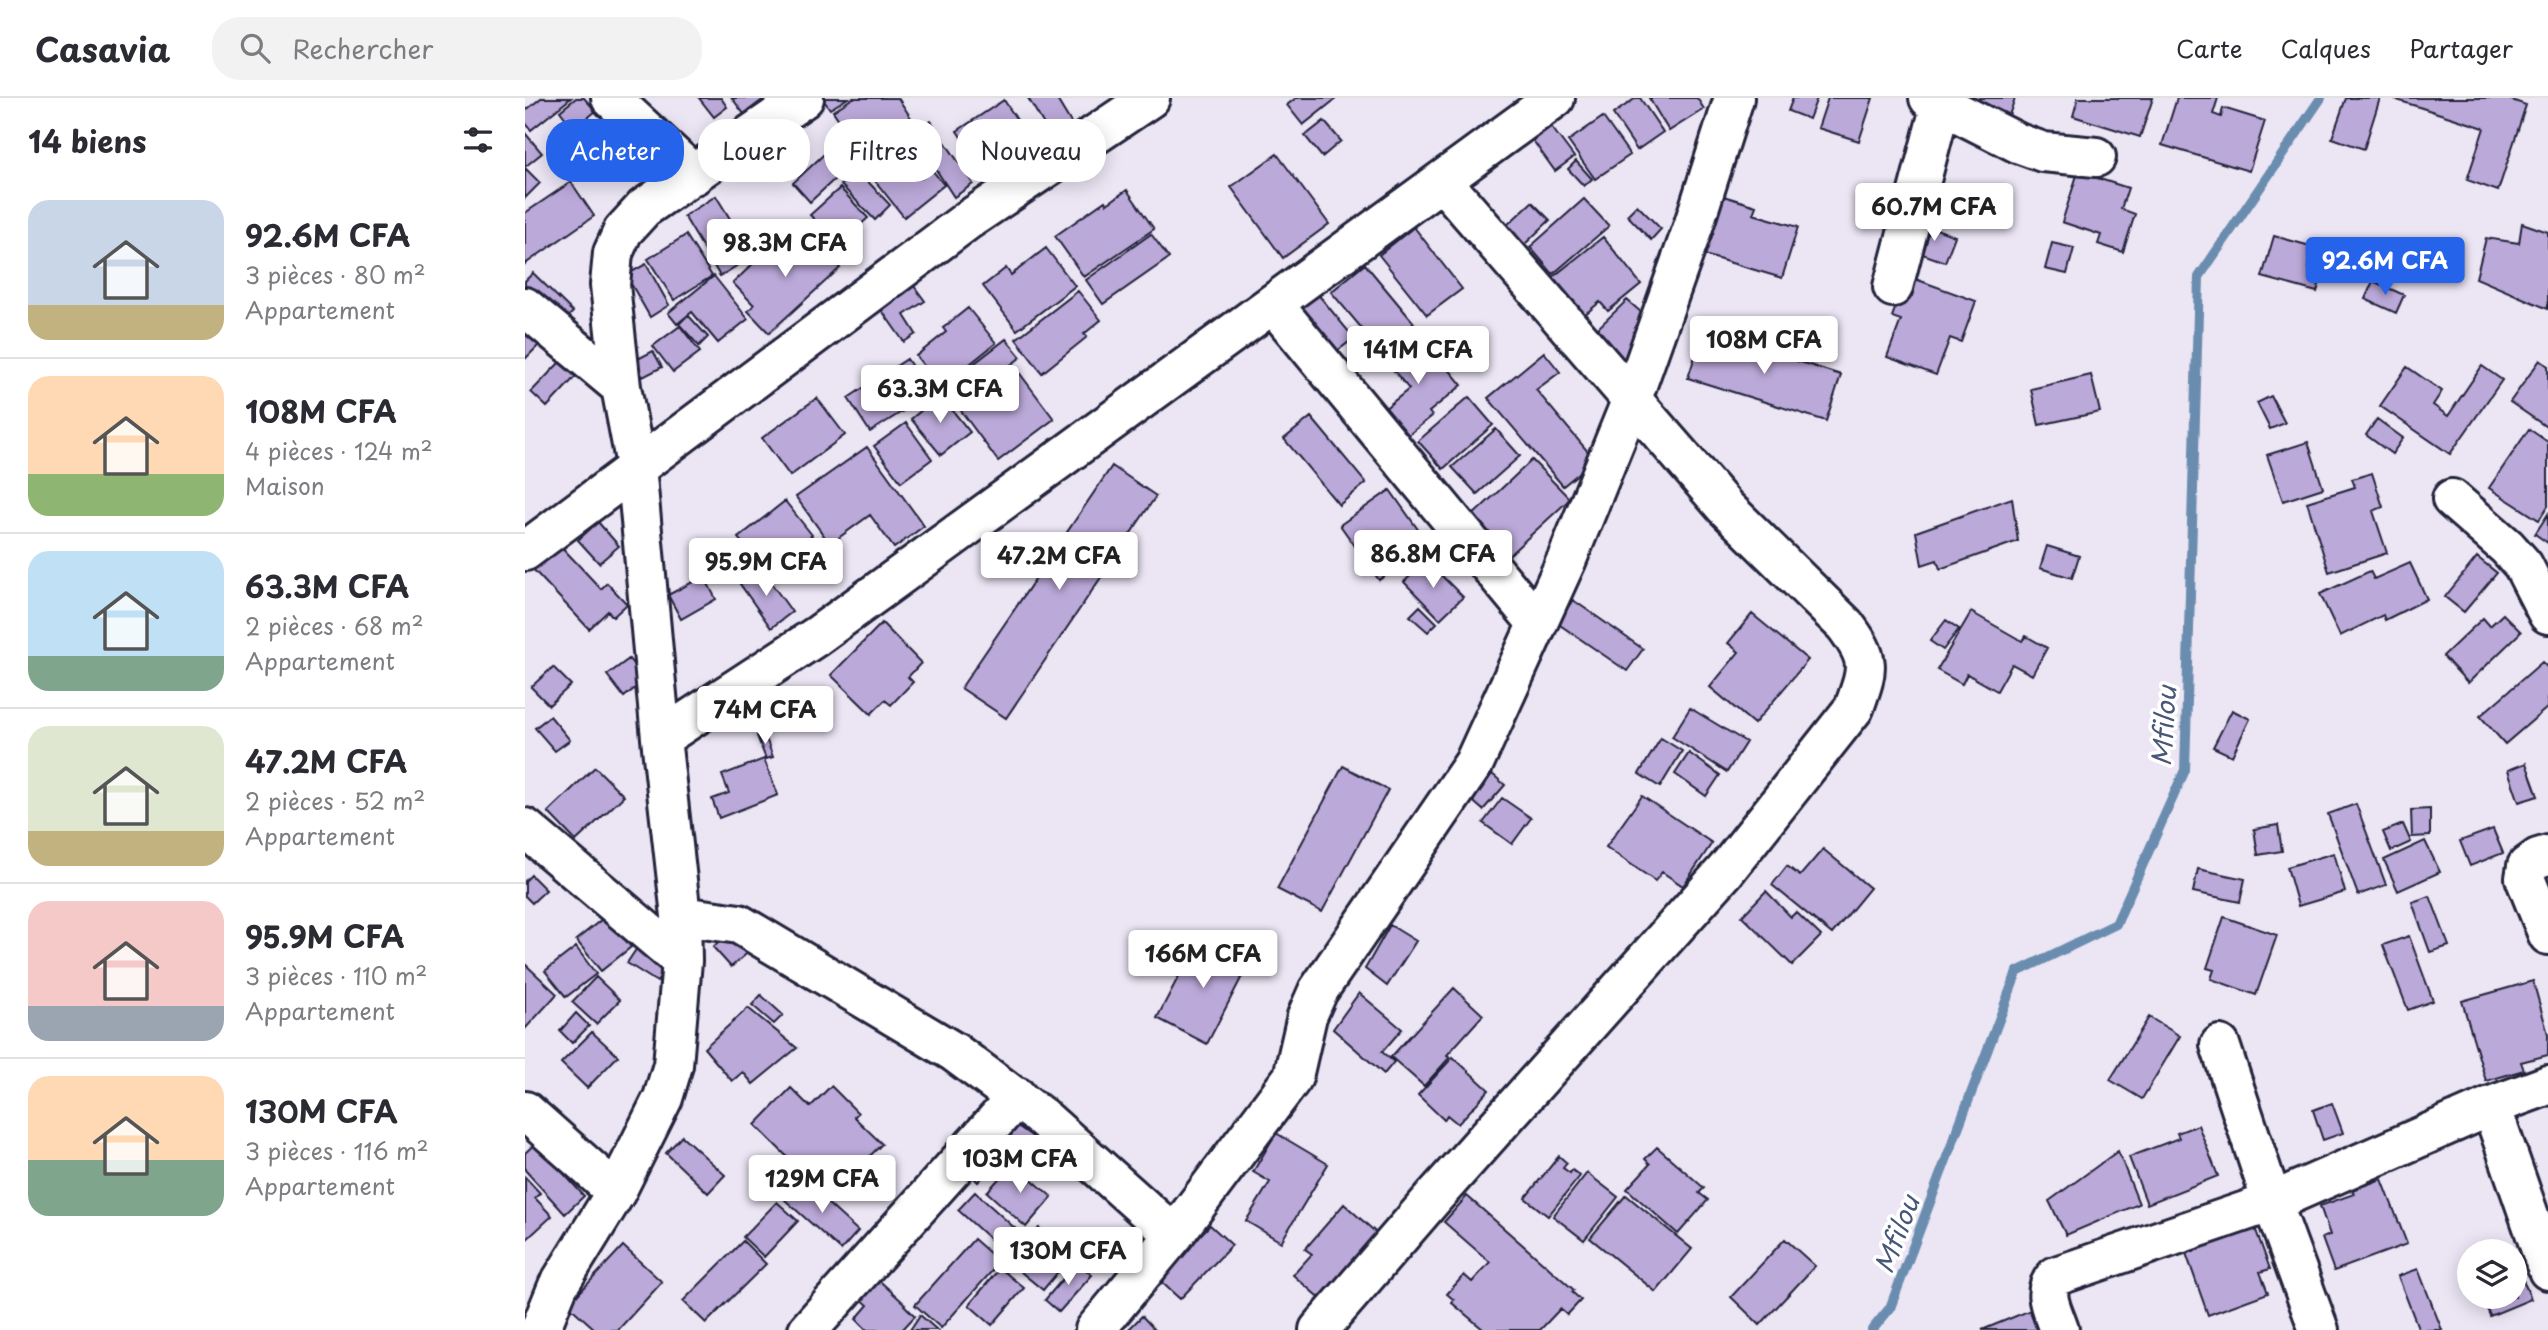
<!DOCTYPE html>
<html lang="fr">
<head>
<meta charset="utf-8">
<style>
  :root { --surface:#fff; --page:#f2f2f3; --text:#2b2b33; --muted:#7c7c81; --line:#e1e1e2; --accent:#2563eb }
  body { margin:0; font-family:"Playpen Sans",sans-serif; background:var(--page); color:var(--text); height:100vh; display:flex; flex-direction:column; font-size:26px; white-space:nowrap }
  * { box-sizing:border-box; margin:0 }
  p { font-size:23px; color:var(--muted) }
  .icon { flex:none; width:38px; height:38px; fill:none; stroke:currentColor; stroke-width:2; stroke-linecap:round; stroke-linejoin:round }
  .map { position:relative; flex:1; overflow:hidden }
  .side { display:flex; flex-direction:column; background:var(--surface); width:525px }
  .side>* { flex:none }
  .guide { position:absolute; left:21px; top:21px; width:665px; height:63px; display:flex; gap:14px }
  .fabs { position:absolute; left:1932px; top:1141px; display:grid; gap:14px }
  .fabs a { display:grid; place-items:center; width:70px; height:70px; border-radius:50%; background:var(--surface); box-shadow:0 4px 18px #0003; font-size:35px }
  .price { position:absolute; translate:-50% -60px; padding:0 16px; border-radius:7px; background:#fff; color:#222; font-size:23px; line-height:46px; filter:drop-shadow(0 2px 4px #0008) }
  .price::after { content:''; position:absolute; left:50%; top:42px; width:21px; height:16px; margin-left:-10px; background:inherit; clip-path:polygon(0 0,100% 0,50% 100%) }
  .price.active { background:var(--accent); color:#fff }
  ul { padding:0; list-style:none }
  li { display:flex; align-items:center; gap:21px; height:175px; padding:0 28px }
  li+li { border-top:2px solid var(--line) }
  li span { display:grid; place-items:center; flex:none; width:196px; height:140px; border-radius:21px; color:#555 }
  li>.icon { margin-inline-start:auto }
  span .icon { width:84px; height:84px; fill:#fffc; stroke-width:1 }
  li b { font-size:30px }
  h2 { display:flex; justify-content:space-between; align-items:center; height:84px; padding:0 28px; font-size:30px }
  .chip { padding:0 24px; border-radius:28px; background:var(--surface); box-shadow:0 4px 18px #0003; font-size:24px; line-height:63px }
  .chip.active { background:var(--accent); color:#fff }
  header { display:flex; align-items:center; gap:42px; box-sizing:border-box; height:98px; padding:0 35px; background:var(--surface); border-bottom:2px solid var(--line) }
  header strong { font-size:33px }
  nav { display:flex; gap:38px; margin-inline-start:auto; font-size:24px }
  .search { width:490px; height:63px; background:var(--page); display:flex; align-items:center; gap:18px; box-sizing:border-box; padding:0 24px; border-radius:28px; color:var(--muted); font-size:26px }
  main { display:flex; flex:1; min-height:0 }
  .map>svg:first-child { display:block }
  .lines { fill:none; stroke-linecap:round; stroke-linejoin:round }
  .stream { stroke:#6b8daf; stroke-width:10 }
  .building { fill:#bba9d9; stroke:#22223b; stroke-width:2 }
  .street-casing { stroke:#22223b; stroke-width:44 }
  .street { stroke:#fff; stroke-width:38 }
  .labels { text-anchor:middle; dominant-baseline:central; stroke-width:7; stroke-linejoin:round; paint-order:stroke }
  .water-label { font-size:26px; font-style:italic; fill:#475775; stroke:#fff }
</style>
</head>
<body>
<header>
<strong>Casavia</strong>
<div class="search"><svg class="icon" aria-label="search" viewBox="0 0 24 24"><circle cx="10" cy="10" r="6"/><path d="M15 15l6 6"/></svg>Rechercher</div>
<nav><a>Carte</a><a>Calques</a><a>Partager</a></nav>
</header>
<main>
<section class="side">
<h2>14 biens<svg class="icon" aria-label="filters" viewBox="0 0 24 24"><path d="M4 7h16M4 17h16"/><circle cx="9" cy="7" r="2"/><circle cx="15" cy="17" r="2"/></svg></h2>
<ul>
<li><span style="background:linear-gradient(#c9d6e8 75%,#c2b280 0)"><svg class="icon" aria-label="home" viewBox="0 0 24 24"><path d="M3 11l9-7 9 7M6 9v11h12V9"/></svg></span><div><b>92.6M CFA</b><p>3 pièces · 80 m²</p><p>Appartement</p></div></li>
<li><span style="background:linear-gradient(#ffd9b3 70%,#8fb573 0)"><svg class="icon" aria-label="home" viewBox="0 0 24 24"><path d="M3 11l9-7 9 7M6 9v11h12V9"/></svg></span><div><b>108M CFA</b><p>4 pièces · 124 m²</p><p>Maison</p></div></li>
<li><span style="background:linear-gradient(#bfe0f5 75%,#7fa58c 0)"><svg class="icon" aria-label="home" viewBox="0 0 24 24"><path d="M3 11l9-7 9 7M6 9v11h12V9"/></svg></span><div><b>63.3M CFA</b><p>2 pièces · 68 m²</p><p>Appartement</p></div></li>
<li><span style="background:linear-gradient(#dfe7d0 75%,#c2b280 0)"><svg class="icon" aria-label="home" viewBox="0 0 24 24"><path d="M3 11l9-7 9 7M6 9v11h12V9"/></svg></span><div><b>47.2M CFA</b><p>2 pièces · 52 m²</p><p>Appartement</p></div></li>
<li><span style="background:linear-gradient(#f6c9c9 75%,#9aa5b1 0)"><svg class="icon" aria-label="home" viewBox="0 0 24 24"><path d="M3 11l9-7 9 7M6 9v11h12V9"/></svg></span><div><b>95.9M CFA</b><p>3 pièces · 110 m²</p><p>Appartement</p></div></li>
<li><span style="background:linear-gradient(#ffd9b3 60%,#7fa58c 0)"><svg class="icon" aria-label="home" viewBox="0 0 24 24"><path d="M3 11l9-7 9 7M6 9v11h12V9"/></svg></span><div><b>130M CFA</b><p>3 pièces · 116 m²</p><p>Appartement</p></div></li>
</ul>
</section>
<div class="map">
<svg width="2023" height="1232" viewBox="0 0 2023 1232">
  <rect width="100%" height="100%" fill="#ebe5f4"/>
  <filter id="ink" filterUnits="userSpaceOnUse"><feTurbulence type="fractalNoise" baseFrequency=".0143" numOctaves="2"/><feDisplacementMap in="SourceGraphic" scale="14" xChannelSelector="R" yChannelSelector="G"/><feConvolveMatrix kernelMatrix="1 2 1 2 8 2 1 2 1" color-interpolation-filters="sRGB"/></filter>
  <g filter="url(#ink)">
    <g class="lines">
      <!-- stream -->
      <path class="stream" d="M1347 1232 1365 1210 1492 874 1591 826 1660 672 1674 179 1796 0"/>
    </g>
    <!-- building -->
    <path class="building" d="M16 0H46L6 32 0 24V13Z
      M51 0H59L71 13 49 31 35 13Z
      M174 0H196L202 9 189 19Z
      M207 0H240L219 16Z
      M297 0H323L305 11Z
      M328 0H373L388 23 370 35 365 28 333 50 308 13Z
      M503 0H531L554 38 533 50Z
      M771 0H812L778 27 762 7Z
      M1111 0H1115L1138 34 1112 52 1088 16Z
      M1124 0H1172L1179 11 1144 33Z
      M1268 0H1292L1284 21 1263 13Z
      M1303 0H1348L1334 43 1293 30Z
      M1454 0H1490L1481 26 1449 13Z
      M1553 0H1628L1615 39 1548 18Z
      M1652 0H1693L1688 16 1696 19 1698 10 1740 23 1724 73 1637 47Z
      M1821 0H1855L1839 51 1807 40Z
      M1866 0H1981L2001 7 1973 93 1942 82 1959 30Z
      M479 2 501 36 486 45 500 68 468 88 432 33Z
      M1078 19 1105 57 1070 81 1043 43Z
      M406 23 448 86 429 99 408 67 400 73 379 40Z
      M799 23 816 43 797 59 780 38Z
      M1022 23 1049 59 1030 73 1004 37Z
      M0 35 17 55 1 68 0 67Z
      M365 40 397 80 407 72 419 87 379 119 335 64Z
      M309 47 327 65 285 104 268 85Z
      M752 56 804 126 758 160 706 89Z
      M1051 63 1067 81 1059 88 1043 71Z
      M0 70 15 85 0 100Z
      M332 72 365 107 350 122 316 87Z
      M1553 74 1603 90 1596 111 1610 116 1598 154 1573 146 1576 137 1537 124Z
      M46 84 69 118 0 166V115Z
      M315 90 343 120 313 147 285 117Z
      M602 92 629 131 559 179 530 138 580 103 582 106Z
      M1195 97 1231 108 1228 116 1273 129 1257 180 1176 156Z
      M191 98 228 158 195 178 159 118Z
      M1059 101 1084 128 1028 176 1005 149Z
      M1007 104 1025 122 999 147 981 128Z
      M1112 107 1136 131 1126 142 1102 117Z
      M235 123 250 138 235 154 220 139Z
      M1997 125 2023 134V211L1951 180 1961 140 1994 145Z
      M1398 126 1430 138 1420 164 1389 153Z
      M275 128 315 170 244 235 223 213 229 207 208 185 234 160 237 163Z
      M889 129 937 191 902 217 854 157Z
      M626 136 644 160 578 206 561 182Z
      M161 137 187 178 149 202 123 161Z
      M1749 138 1789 149 1783 170 1798 174 1792 194 1737 179Z
      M1078 139 1116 186 1083 213 1075 204 1059 217 1028 179Z
      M1527 145 1549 150 1542 176 1520 171Z
      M521 150 550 188 492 232 458 188 481 170 486 177Z
      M121 166 144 207 125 219 101 177Z
      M840 166 889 225 856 253 806 194Z
      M8 175 48 214 36 226 0 192V183Z
      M189 178 223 221 193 245 167 214 152 226 143 215Z
      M1382 178 1451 203 1436 244 1425 240 1411 277 1362 259 1376 222 1367 219Z
      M1848 183 1879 197 1871 215 1840 201Z
      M386 184 400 203 379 217 391 236 379 244 353 207Z
      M787 189 829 240 807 257 766 206Z
      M553 193 576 222 559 236 562 239 517 275 491 241Z
      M1102 202 1117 215 1100 263 1071 232Z
      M443 210 471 245 416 289 391 258 421 234 418 230Z
      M163 217 183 239 174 248 154 226Z
      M155 228 175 254 148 274 128 248Z
      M1178 233 1316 277 1301 323 1163 280Z
      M0 234 14 247 0 261Z
      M894 235 937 287 904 314 907 318 876 343 853 316 884 291 860 262Z
      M481 241 496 259 429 310 415 292Z
      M128 253 137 269 118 279 109 263Z
      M1019 254 1035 274 1011 292 1070 362 1038 388 963 300Z
      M382 261 405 296 345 334 323 300Z
      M2015 262 2023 268V330L1985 304Z
      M35 264 51 278 22 309 6 294Z
      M1957 268 1977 282 1925 356 1855 308 1882 269 1917 293 1908 307 1923 318Z
      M490 269 529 321 473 363 434 310Z
      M1566 277 1575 314 1514 327 1506 291Z
      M415 297 445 334 416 357 386 321Z
      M1746 298 1760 325 1745 331 1732 305Z
      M944 299 968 327 918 371 893 343Z
      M292 300 320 337 265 378 237 340Z
      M786 319 841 385 814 407 759 341Z
      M1852 321 1878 340 1867 356 1841 337Z
      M381 325 407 361 376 384 349 348Z
      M971 331 995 358 952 396 927 369Z
      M2004 331 2023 344V408L2014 422 1964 390Z
      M1783 344 1798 390 1758 403 1742 357Z
      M342 349 399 428 369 450 345 417 305 446 271 399Z
      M1007 362 1045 401 983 458 946 419Z
      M587 368 631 398 481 620 436 590Z
      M1847 375 1858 409 1848 413 1862 455 1804 474 1782 404 1830 389 1827 381Z
      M865 392 904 447 854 482 815 427Z
      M1487 400 1493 443 1415 471 1412 462 1397 467 1391 434Z
      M260 403 287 437 241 474 213 440Z
      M2023 416V445L2010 436Z
      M73 424 94 448 74 465 53 442Z
      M32 444 76 491 82 485 102 506 88 519 83 513 64 531 5 468Z
      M1522 448 1554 458 1547 480 1515 470Z
      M1952 459 1972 475 1939 514 1920 499Z
      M901 462 938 499 915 521 879 484Z
      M1885 465 1902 501 1860 522 1858 517 1815 538 1795 496 1845 473 1849 481Z
      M236 471 267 514 246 530 215 486Z
      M179 478 191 501 156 521 143 497Z
      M1048 502 1118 551 1102 573 1032 525Z
      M895 508 912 525 903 534 885 518Z
      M1446 514 1497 543 1501 538 1522 550 1507 577 1487 566 1472 593 1442 576 1437 586 1412 572Z
      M1227 516 1283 562 1229 626 1185 589 1214 554 1203 545Z
      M1978 516 1996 534 1943 585 1918 558 1958 520 1965 528Z
      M1421 522 1434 531 1418 552 1405 543Z
      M357 525 396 565 383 579 388 584 366 607 360 602 346 616 306 577Z
      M104 561 120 582 99 599 82 577Z
      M2017 564 2023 570V609L1980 646 1955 618Z
      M28 569 46 587 24 607 6 589Z
      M1165 610 1221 644 1202 674 1147 639Z
      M1707 612 1725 621 1707 658 1688 649Z
      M25 618 45 642 30 653 10 630Z
      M239 635 248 659 241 661 232 638Z
      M1136 640 1157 653 1135 689 1114 676Z
      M1164 655 1195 677 1181 698 1150 676Z
      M239 661 253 697 194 720 187 701 204 695 197 677Z
      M2001 665 2013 698 1994 704 1983 672Z
      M818 668 863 692 797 814 752 791Z
      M70 669 99 698 51 743 23 714Z
      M966 675 980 687 958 712 944 700Z
      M1117 698 1187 745 1158 788 1137 774 1130 783 1081 749Z
      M977 700 1006 720 987 746 958 725Z
      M1831 706 1861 787 1833 797 1803 716Z
      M1905 711V738L1887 739 1886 712Z
      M1878 726 1886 744 1866 753 1858 734Z
      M1753 727 1757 753 1733 757 1729 731Z
      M1968 731 1978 755 1945 768 1935 743Z
      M1900 743 1915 774 1873 793 1859 762Z
      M1298 751 1345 790 1307 836 1247 787 1262 768 1275 778Z
      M1809 755 1820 794 1773 808 1762 769Z
      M1673 771 1720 781 1715 804 1668 794Z
      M6 777 21 792 7 805 0 798V783Z
      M1241 793 1266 819 1271 814 1296 838 1267 867 1217 818Z
      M1905 798 1924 848 1905 854 1887 804Z
      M81 818 106 849 76 873 51 842Z
      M1699 819 1752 837 1731 897 1686 881 1689 872 1682 870Z
      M865 827 891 843 862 888 840 871Z
      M207 832 226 852 206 869 188 849Z
      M675 837 725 863 682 946 632 920Z
      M1884 838 1908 903 1883 912 1858 847Z
      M114 847 144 866 132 884 102 865Z
      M51 849 71 876 41 899 20 873Z
      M0 866 32 896 0 931Z
      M71 879 95 902 71 926 47 904Z
      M2008 883 2023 936V957L1996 964 1999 972 1961 983 1937 903Z
      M929 890 958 917 922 957 925 959 899 988 866 959Z
      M834 895 877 931 857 954 869 964 859 976 808 931Z
      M236 897 258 917 249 926 227 907Z
      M223 910 272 950 228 986 218 974 207 983 179 950Z
      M51 915 64 928 47 945 35 933Z
      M1624 919 1655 938 1617 1001 1585 982Z
      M67 934 93 958 62 990 36 965Z
      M928 959 964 992 933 1026 922 1017 919 1022 893 997Z
      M306 988 333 1015 329 1019 357 1046 303 1099 230 1027 266 990 285 1009Z
      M1807 1005 1818 1035 1798 1042 1788 1012Z
      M491 1027 517 1045 502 1066 476 1047Z
      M1673 1027 1693 1078 1622 1106 1604 1059 1654 1040 1652 1035Z
      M751 1035 803 1066 756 1144 721 1123 745 1084 728 1074Z
      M157 1038 200 1077 183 1095 141 1055Z
      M11 1045 59 1098 40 1116 0 1072V1055Z
      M468 1047 479 1057 453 1084 443 1074Z
      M1132 1049 1179 1090 1174 1095 1183 1102 1153 1136 1102 1091 1125 1066 1120 1061Z
      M1593 1053 1614 1106 1541 1137 1524 1103Z
      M1034 1058 1042 1065 1038 1070 1045 1075 1047 1072 1055 1078 1023 1118 1000 1100Z
      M488 1065 527 1099 501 1129 462 1094Z
      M1062 1075 1093 1099 1059 1142 1028 1118Z
      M0 1079 15 1095 10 1100 27 1118 0 1143Z
      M1857 1081 1882 1146 1809 1173 1797 1140 1805 1137 1795 1108 1829 1096 1827 1092Z
      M278 1083 333 1133 316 1152 260 1102Z
      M450 1094 494 1134 477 1152 433 1112Z
      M1101 1097 1167 1151 1131 1194 1065 1140Z
      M942 1098 1049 1192 1047 1194 1056 1202 1042 1217 1035 1211 1015 1232H959L927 1205 929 1202 922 1196 939 1177 947 1184 965 1164 919 1124Z
      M252 1104 273 1123 239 1159 218 1139Z
      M819 1106 856 1139 799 1204 768 1177 787 1156 780 1151Z
      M1725 1116 1745 1171 1735 1174 1743 1195 1683 1217 1656 1141Z
      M685 1127 707 1147 655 1201 633 1181Z
      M514 1130 547 1157 518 1192 485 1165Z
      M449 1141 475 1164 416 1230 390 1207Z
      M1260 1141 1290 1168 1235 1227 1206 1199Z
      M218 1143 241 1166 181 1225 158 1203Z
      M98 1148 137 1184 93 1232H71L43 1207Z
      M552 1164 567 1177 534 1214 520 1202Z
      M475 1170 499 1190 467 1227 444 1207Z
      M1893 1171 1917 1232H1894L1873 1178Z
      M347 1176 380 1206 379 1207 390 1218 377 1232H342L331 1221 343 1207 329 1195Z
      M1998 1182 2006 1201 1965 1218 1957 1199H1990V1185Z
      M1508 1211 1517 1232H1457Z
      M395 1217 412 1232H385Z
      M617 1218 630 1232H603Z"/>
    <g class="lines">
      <defs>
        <path id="street" d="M86 0 169 77
          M1404 0 1493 45 1518 54 1571 59
          M1368 189 1416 6
          M748 206 1012 525
          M0 209 96 289
          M1927 401 1982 449 1998 467 2023 516
          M0 453 443 122 625 0
          M136 640 292 538 1030 0
          M0 730 157 863
          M2023 757 2013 760 2002 768 2000 780 2023 837
          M156 818 214 826 429 954 518 1020 649 1137
          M1695 947 1747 1104 1794 1232
          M1966 1008 2023 1172
          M0 1013 91 1094
          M15 1232 33 1188 91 1094 138 1000 148 967 157 863 156 818 136 640 111 368 96 289 85 187 88 155 98 133 119 110 279 0
          M283 1232 492 999
          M570 1232 649 1137 768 979 782 918 793 893 949 665 1042 461 1107 301 1168 129 1209 0
          M794 1232 909 1099 1201 772 1329 610C1343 570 1347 563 1320 527L1200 409 917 83
          M1534 1232C1528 1213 1515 1194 1531 1178L1747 1104 1966 1008 2023 987"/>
      </defs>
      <!-- street casing -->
      <use href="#street" class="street-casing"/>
      <!-- street -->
      <use href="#street" class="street"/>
    </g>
  </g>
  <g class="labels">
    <!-- water labels -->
    <g class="water-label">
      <text transform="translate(1638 628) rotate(-86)">Mfilou</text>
      <text transform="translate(1371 1136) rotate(-69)">Mfilou</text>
    </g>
  </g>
</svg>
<div class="fabs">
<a><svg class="icon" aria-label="layers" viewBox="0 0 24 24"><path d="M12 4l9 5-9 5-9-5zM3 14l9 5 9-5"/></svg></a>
</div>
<b class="price" style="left:1409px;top:145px">60.7M CFA</b>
<b class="price" style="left:260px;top:181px">98.3M CFA</b>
<b class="price active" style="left:1860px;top:199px">92.6M CFA</b>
<b class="price" style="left:1239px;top:278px">108M CFA</b>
<b class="price" style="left:893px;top:288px">141M CFA</b>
<b class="price" style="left:415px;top:327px">63.3M CFA</b>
<b class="price" style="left:908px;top:492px">86.8M CFA</b>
<b class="price" style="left:534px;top:494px">47.2M CFA</b>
<b class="price" style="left:241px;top:500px">95.9M CFA</b>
<b class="price" style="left:240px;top:648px">74M CFA</b>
<b class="price" style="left:678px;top:892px">166M CFA</b>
<b class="price" style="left:495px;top:1097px">103M CFA</b>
<b class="price" style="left:297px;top:1117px">129M CFA</b>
<b class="price" style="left:543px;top:1189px">130M CFA</b>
<div class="guide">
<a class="chip active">Acheter</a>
<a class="chip">Louer</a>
<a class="chip">Filtres</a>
<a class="chip">Nouveau</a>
</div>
</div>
</main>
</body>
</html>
